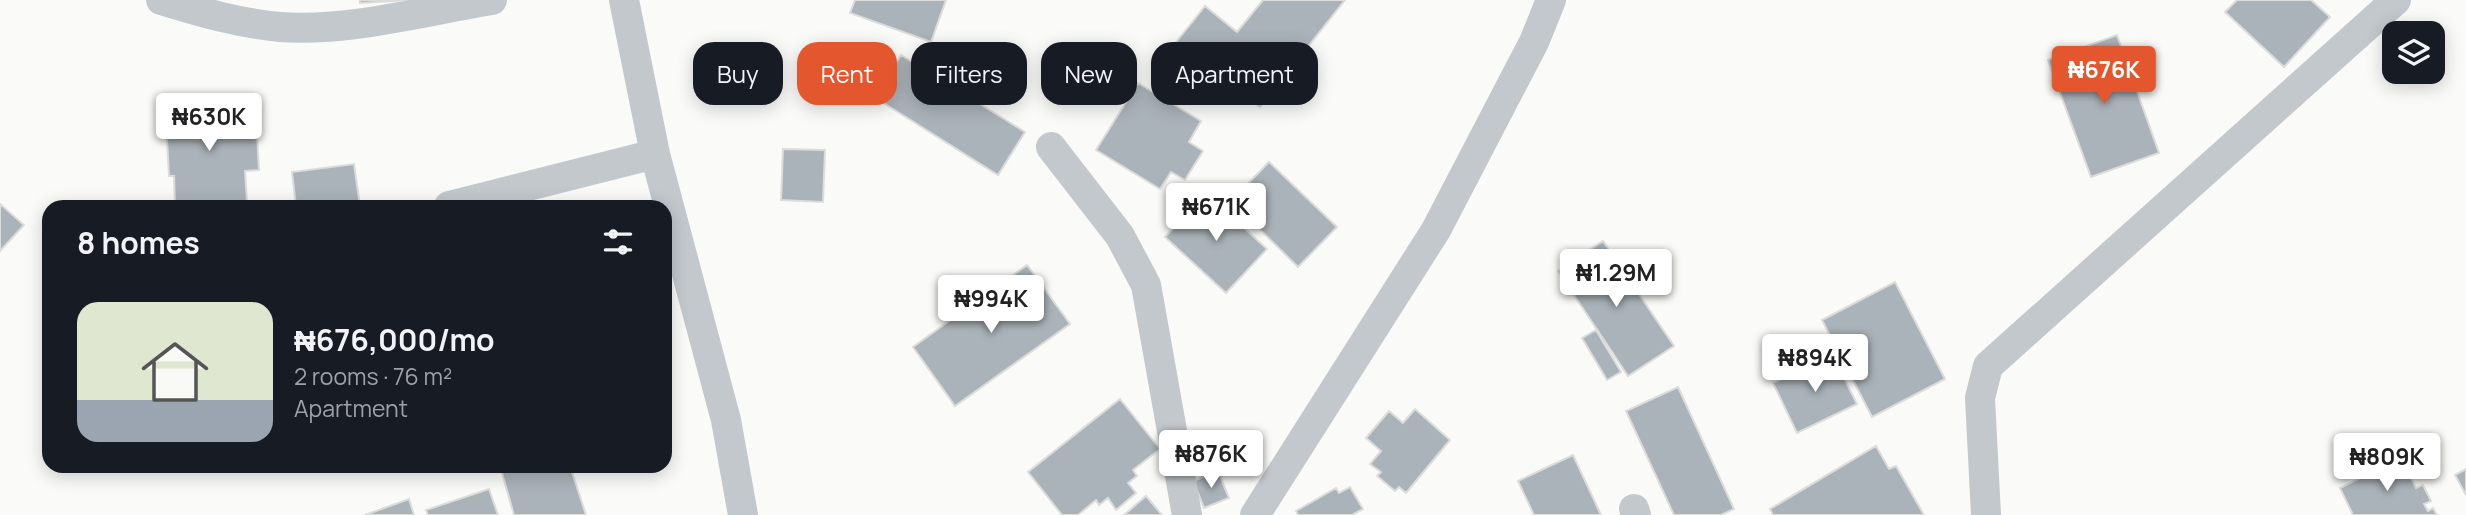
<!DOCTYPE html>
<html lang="en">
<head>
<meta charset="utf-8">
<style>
  :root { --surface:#171b24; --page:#20242c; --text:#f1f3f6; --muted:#9ea1a6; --line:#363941; --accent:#e4572e }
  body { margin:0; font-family:Manrope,sans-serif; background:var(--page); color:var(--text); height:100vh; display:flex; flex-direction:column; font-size:26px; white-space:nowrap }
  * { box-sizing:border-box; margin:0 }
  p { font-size:23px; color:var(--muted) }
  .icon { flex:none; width:38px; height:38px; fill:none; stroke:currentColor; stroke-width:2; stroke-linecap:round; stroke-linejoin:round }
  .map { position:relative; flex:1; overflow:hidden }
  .drawer { position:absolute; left:42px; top:200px; width:630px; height:273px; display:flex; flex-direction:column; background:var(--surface); border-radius:21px; box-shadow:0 4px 18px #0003 }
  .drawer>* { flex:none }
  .hud { position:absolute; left:693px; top:42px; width:665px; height:63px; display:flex; gap:14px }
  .fabs { position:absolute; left:2382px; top:21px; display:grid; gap:14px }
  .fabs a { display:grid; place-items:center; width:63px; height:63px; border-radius:14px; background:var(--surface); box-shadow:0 4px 18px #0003; font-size:35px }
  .price { position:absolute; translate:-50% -60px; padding:0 16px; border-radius:7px; background:#fff; color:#222; font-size:23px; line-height:46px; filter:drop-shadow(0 2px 4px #0008) }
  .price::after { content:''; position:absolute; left:50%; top:42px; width:21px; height:16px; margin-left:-10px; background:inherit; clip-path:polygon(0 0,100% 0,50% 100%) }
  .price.selected { background:var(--accent); color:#fff }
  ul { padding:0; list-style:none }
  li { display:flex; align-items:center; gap:21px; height:175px; padding:0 35px }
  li+li { border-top:2px solid var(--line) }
  li span { display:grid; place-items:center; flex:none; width:196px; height:140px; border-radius:21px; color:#555 }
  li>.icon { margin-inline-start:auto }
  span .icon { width:84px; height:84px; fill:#fffc; stroke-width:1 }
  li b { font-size:30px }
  h2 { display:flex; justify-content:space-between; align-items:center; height:84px; padding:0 35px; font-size:30px }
  .tag { padding:0 24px; border-radius:21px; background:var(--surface); box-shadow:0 4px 18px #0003; font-size:24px; line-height:63px }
  .tag.selected { background:var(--accent); color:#fff }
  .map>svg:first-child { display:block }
  .building { fill:#aab3b9; stroke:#dcdcda; stroke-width:2 }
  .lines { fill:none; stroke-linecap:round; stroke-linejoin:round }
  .street { stroke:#c3c8cc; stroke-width:30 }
</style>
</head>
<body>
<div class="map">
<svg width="2466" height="515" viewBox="0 0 2466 515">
  <rect width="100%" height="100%" fill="#fafaf8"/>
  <!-- building -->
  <path class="building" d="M360 0H410L360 3Z
    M855 0H946L931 42 850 13Z
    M1263 0H1345L1260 107 1215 72 1209 81 1170 50 1205 6 1237 32Z
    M2237 0H2311L2330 17 2284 67 2225 12Z
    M2117 35 2159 153 2091 177 2048 60Z
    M901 55 1025 132 998 175 874 97Z
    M1138 83 1201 121 1189 142 1203 151 1185 180 1171 172 1160 189 1096 150Z
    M234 100 236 134 257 133 259 170 245 171 247 202 175 205 174 176H169L165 104Z
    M783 149 825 150 823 202 781 200Z
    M1269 162 1337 227 1298 267 1231 201Z
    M354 164 360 206H296L292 172Z
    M1206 193 1267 249 1226 293 1165 237Z
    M0 204 24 225 0 251Z
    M1603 241 1674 346 1628 376 1558 271Z
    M1027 265 1070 324 955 406 913 347Z
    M1895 282 1945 379 1872 417 1822 320Z
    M1596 330 1621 372 1607 380 1582 338Z
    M1832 354 1857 404 1797 433 1773 383Z
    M1678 387 1734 509 1721 515H1674L1626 411Z
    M1120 399 1160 449 1133 470 1137 476 1128 483 1136 493 1116 510 1108 498 1099 505 1096 500 1078 515H1062L1028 472Z
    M1415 409 1450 440 1406 493 1399 487 1395 491 1377 476 1381 472 1370 464 1381 451 1366 438 1389 411 1403 423Z
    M1876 446 1889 469 1896 466 1924 515H1773L1770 509Z
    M1573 455 1601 515H1534L1518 481Z
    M2401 458 2416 488 2423 485 2431 501 2424 504 2428 511 2433 508 2437 515H2353L2340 488Z
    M500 466H570L586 515H514Z
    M2466 469V495L2455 475Z
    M1218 471 1229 498 1204 508 1193 481Z
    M1350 487 1363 509 1352 515H1298L1296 511 1336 488 1339 493Z
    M489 489 498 515H428L426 510Z
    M1146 496 1162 515H1124Z
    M409 499 414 515H365Z"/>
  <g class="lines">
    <!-- street -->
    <path class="street" d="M161 0C200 12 238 23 280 27 347 32 425 11 492 0
      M624 0 655 154 726 420 743 515
      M1051 147 1120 236 1146 285 1187 515
      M449 206 655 154
      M1634 509 1636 515
      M1255 515 1436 230 1534 42 1551 0
      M1986 515 1980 398 1988 366 2396 0"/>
  </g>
</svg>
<div class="fabs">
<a><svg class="icon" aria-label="layers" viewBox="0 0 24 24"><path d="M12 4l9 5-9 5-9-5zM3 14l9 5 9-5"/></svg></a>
</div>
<b class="price selected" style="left:2104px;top:106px">₦676K</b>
<b class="price" style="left:209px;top:153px">₦630K</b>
<b class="price" style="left:1216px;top:243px">₦671K</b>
<b class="price" style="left:1616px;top:309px">₦1.29M</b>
<b class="price" style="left:991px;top:335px">₦994K</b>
<b class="price" style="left:1815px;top:394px">₦894K</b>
<b class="price" style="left:1211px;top:490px">₦876K</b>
<b class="price" style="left:2387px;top:493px">₦809K</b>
<div class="hud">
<a class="tag">Buy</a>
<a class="tag selected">Rent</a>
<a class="tag">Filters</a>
<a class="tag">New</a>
<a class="tag">Apartment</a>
</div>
<section class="drawer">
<h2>8 homes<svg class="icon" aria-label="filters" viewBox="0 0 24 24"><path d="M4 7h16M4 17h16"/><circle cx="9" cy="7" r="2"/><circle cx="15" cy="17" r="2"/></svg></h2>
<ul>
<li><span style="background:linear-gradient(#dfe7d0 70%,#9aa5b1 0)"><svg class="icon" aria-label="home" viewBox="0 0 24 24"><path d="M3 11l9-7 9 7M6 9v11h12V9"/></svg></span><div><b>₦676,000/mo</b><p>2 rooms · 76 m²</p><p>Apartment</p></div></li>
</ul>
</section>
</div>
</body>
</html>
